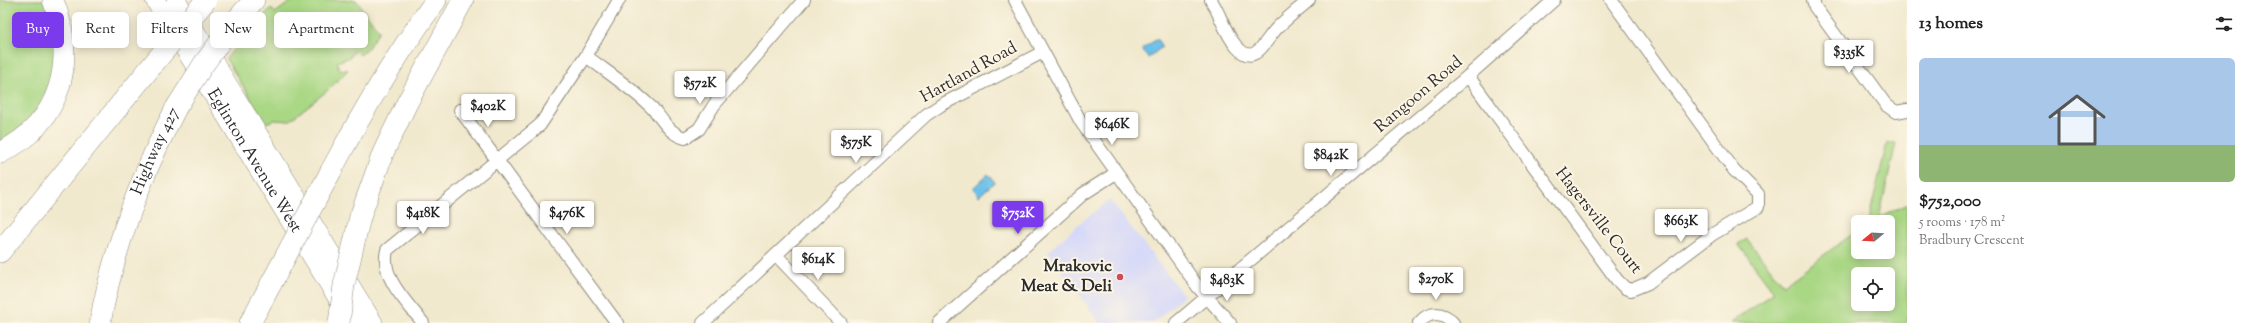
<!DOCTYPE html>
<html lang="en">
<head>
<meta charset="utf-8">
<style>
  :root { --surface:#fff; --page:#f6f6f6; --text:#222; --muted:#767676; --line:#e0e0e0; --accent:#7c3aed }
  body { margin:0; font-family:"Sorts Mill Goudy",serif; background:var(--page); color:var(--text); height:100vh; display:flex; flex-direction:column; font-size:15px; white-space:nowrap }
  * { box-sizing:border-box; margin:0 }
  p { font-size:13px; color:var(--muted) }
  .icon { flex:none; width:22px; height:22px; fill:none; stroke:currentColor; stroke-width:2; stroke-linecap:round; stroke-linejoin:round }
  .map { position:relative; flex:1; overflow:hidden }
  .drawer { display:flex; flex-direction:column; background:var(--surface); width:340px }
  .drawer>* { flex:none }
  .guide { position:absolute; left:12px; top:12px; width:380px; height:36px; display:flex; gap:8px }
  .needle { width:26px; rotate:252deg }
  .tools { position:absolute; left:1851px; top:215px; display:grid; gap:8px }
  .tools a { display:grid; place-items:center; width:44px; height:44px; border-radius:6px; background:var(--surface); box-shadow:0 2px 10px #0003; font-size:20px }
  .price { position:absolute; translate:-50% -34px; padding:0 9px; border-radius:4px; background:#fff; color:#222; font-size:13px; line-height:26px; filter:drop-shadow(0 1px 2px #0008) }
  .price::after { content:''; position:absolute; left:50%; top:24px; width:12px; height:9px; margin-left:-6px; background:inherit; clip-path:polygon(0 0,100% 0,50% 100%) }
  .price.selected { background:var(--accent); color:#fff }
  ul { padding:0; list-style:none }
  li { display:grid; align-content:center; gap:8px; height:212px; padding:0 12px }
  li+li { border-top:1px solid var(--line) }
  li span { display:grid; place-items:center; height:124px; border-radius:6px; color:#555 }
  li>.icon { margin-inline-start:auto }
  span .icon { width:72px; height:72px; fill:#fffc; stroke-width:1 }
  li b { font-size:17px }
  h2 { display:flex; justify-content:space-between; align-items:center; height:48px; padding:0 12px; font-size:17px }
  .pill { padding:0 14px; border-radius:6px; background:var(--surface); box-shadow:0 2px 10px #0003; font-size:14px; line-height:36px }
  .pill.selected { background:var(--accent); color:#fff }
  main { display:flex; flex:1; min-height:0 }
  .map>svg:first-child { display:block }
  .built { fill:#d5d8f9 }
  .green { fill:#a9d784; stroke:#6a8158; fill-rule:evenodd }
  .water { fill:#6cc1e9; stroke:#4c768a }
  .lines { fill:none; stroke-linecap:round; stroke-linejoin:round }
  .street-casing { stroke:#8e8a7c; stroke-width:14 }
  .primary-casing { stroke:#8e8a7c; stroke-width:20 }
  .highway-casing { stroke:#8e8a7c; stroke-width:22 }
  .street { stroke:#fff; stroke-width:12 }
  .primary { stroke:#fff; stroke-width:19 }
  .highway { stroke:#fff; stroke-width:21 }
  .highway-bridge-casing { stroke:#8e8a7c; stroke-width:22; stroke-linecap:butt }
  .highway-bridge { stroke:#fff; stroke-width:21 }
  .poi-dot { fill:#d1495b; stroke:#fcf5e5; stroke-width:1.5 }
  .labels { text-anchor:middle; dominant-baseline:central; stroke-width:4; stroke-linejoin:round; paint-order:stroke }
  .street-label { font-size:17px; fill:#2b2b2b; stroke:#fcf5e5 }
  .poi-label { font-size:17px; font-weight:bold; fill:#2b2b2b; stroke:#fcf5e5; text-anchor:end }
</style>
</head>
<body>
<main>
<div class="map">
<svg width="1907" height="323" viewBox="0 0 1907 323">
  <rect width="100%" height="100%" fill="#fcf5e5"/>
  <filter id="ink" filterUnits="userSpaceOnUse"><feTurbulence type="fractalNoise" baseFrequency=".025" numOctaves="2"/><feDisplacementMap in="SourceGraphic" scale="8" xChannelSelector="R" yChannelSelector="G"/><feConvolveMatrix kernelMatrix="1 2 1 2 8 2 1 2 1" color-interpolation-filters="sRGB"/></filter>
  <filter id="wash" filterUnits="userSpaceOnUse"><feTurbulence type="fractalNoise" baseFrequency=".012" numOctaves="4" result="noise"/><feDisplacementMap in="SourceGraphic" scale="16" xChannelSelector="R" yChannelSelector="G"/><feGaussianBlur stdDeviation="0.9" result="paint"/><feColorMatrix in="noise" values="0 0 0 0 0 0 0 0 0 0 0 0 0 0 0 0 0 1.4 0 .05"/><feComposite in="paint" operator="in"/></filter>
  <g filter="url(#wash)">
    <rect width="100%" height="100%" fill="#f1e9ce"/>
    <!-- built -->
    <path class="built" d="M1110 200 1184 296 1153 323H1100L1048 252 1082 221Z"/>
    <!-- green -->
    <path class="green" d="M0 0H45C69 52 52 115 0 141Z
      M293 0H356L379 31 367 49 360 55 356 51 352 53 350 57 337 62 339 69 348 70 327 91 289 121 274 120 266 123 226 59 241 40 271 8 275 13Z
      M1887 143H1896L1879 218 1907 204V323H1731L1774 292 1738 244 1747 239 1783 285 1858 230V252H1888V222H1868ZM1858 274H1888V304H1858Z"/>
    <!-- water -->
    <path class="water" d="M1157 39 1162 47 1148 58 1142 49Z
      M988 174 995 182 979 196 973 188Z"/>
  </g>
  <g filter="url(#ink)">
    <g class="lines">
      <defs>
        <path id="street" d="M1015 0 1081 122 1198 287 1230 323
          M1211 0C1220 14 1225 33 1236 46 1255 69 1265 40 1277 28 1287 18 1299 9 1309 0
          M1813 0 1815 7 1886 105 1896 112 1907 110
          M586 56C607 72 630 87 650 106 662 117 667 133 685 138L699 129 714 105 804 0
          M1468 76 1617 280 1625 288 1631 290 1648 283 1713 234 1758 207V194L1734 170 1611 0
          M460 110 617 323
          M777 256 841 323
          M423 323C407 302 380 278 387 250L540 125 586 56 619 0
          M703 323 926 115 941 105 1043 52
          M939 323 1083 194 1116 173
          M1176 323 1468 76 1554 0
          M1419 323C1429 311 1443 311 1453 323"/>
        <g id="primary">
          <path id="s1" d="M155 0 353 323"/>
          <path d="M176 0 373 323"/>
        </g>
        <g id="highway">
          <path d="M233 24 254 0"/>
          <path d="M0 153C62 122 77 61 53 0"/>
          <path d="M331 171C362 112 397 54 436 0"/>
          <path d="M360 217 383 153 407 103 463 0"/>
          <path d="M0 252 150 68"/>
          <path id="s2" d="M100 323C114 246 141 176 176 108"/>
          <path d="M250 323 272 282"/>
        </g>
      </defs>
      <!-- street casing -->
      <use href="#street" class="street-casing"/>
      <!-- primary casing -->
      <use href="#primary" class="primary-casing"/>
      <!-- highway casing -->
      <use href="#highway" class="highway-casing"/>
      <!-- street -->
      <use href="#street" class="street"/>
      <!-- primary -->
      <use href="#primary" class="primary"/>
      <!-- highway -->
      <use href="#highway" class="highway"/>
      <defs>
        <path id="highway-bridge" d="M150 68 206 0
          M176 108 203 65 233 24
          M272 282 331 171
          M339 323 344 285 360 217"/>
      </defs>
      <!-- highway-bridge casing -->
      <use href="#highway-bridge" class="highway-bridge-casing"/>
      <!-- highway-bridge -->
      <use href="#highway-bridge" class="highway-bridge"/>
    </g>
  </g>
  <!-- markers -->
  <circle class="poi-dot" cx="1120" cy="277" r="4"/>
  <g class="labels">
    <!-- street labels -->
    <g class="street-label">
      <text transform="translate(969 73) rotate(-29)">Hartland Road</text>
      <text transform="translate(1419 95) rotate(-40)">Rangoon Road</text>
      <text stroke="none"><textPath href="#s2" startOffset="181">Highway 427</textPath></text>
      <text stroke="none"><textPath href="#s1" startOffset="189">Eglinton Avenue West</textPath></text>
      <text transform="translate(1598 221) rotate(52)">Hagersville Court</text>
    </g>
    <!-- poi labels -->
    <g class="poi-label">
      <text x="1112" y="267">Mrakovic<tspan x="1112" dy="20">Meat &amp; Deli</tspan></text>
    </g>
  </g>
</svg>
<div class="tools">
<a><svg class="needle" viewBox="-14 -14 28 28"><path d="M0-13l5 13h-10z" fill="#e53935"/><path d="M0 13l5-13h-10z" fill="#767676"/></svg></a>
<a><svg class="icon" aria-label="locate" viewBox="0 0 24 24"><circle cx="12" cy="12" r="6"/><path d="M12 2v4M12 18v4M2 12h4M18 12h4"/></svg></a>
</div>
<b class="price" style="left:1849px;top:74px">$335K</b>
<b class="price" style="left:700px;top:105px">$572K</b>
<b class="price" style="left:488px;top:128px">$402K</b>
<b class="price" style="left:1112px;top:146px">$646K</b>
<b class="price" style="left:856px;top:164px">$575K</b>
<b class="price" style="left:1331px;top:177px">$842K</b>
<b class="price" style="left:423px;top:235px">$418K</b>
<b class="price" style="left:567px;top:235px">$476K</b>
<b class="price selected" style="left:1018px;top:235px">$752K</b>
<b class="price" style="left:1681px;top:243px">$663K</b>
<b class="price" style="left:818px;top:281px">$614K</b>
<b class="price" style="left:1436px;top:301px">$270K</b>
<b class="price" style="left:1227px;top:302px">$483K</b>
<div class="guide">
<a class="pill selected">Buy</a>
<a class="pill">Rent</a>
<a class="pill">Filters</a>
<a class="pill">New</a>
<a class="pill">Apartment</a>
</div>
</div>
<section class="drawer">
<h2>13 homes<svg class="icon" aria-label="filters" viewBox="0 0 24 24"><path d="M4 7h16M4 17h16"/><circle cx="9" cy="7" r="2"/><circle cx="15" cy="17" r="2"/></svg></h2>
<ul>
<li><span style="background:linear-gradient(#a9c7e8 70%,#8fb573 0)"><svg class="icon" aria-label="home" viewBox="0 0 24 24"><path d="M3 11l9-7 9 7M6 9v11h12V9"/></svg></span><div><b>$752,000</b><p>5 rooms · 178 m²</p><p>Bradbury Crescent</p></div></li>
</ul>
</section>
</main>
</body>
</html>
